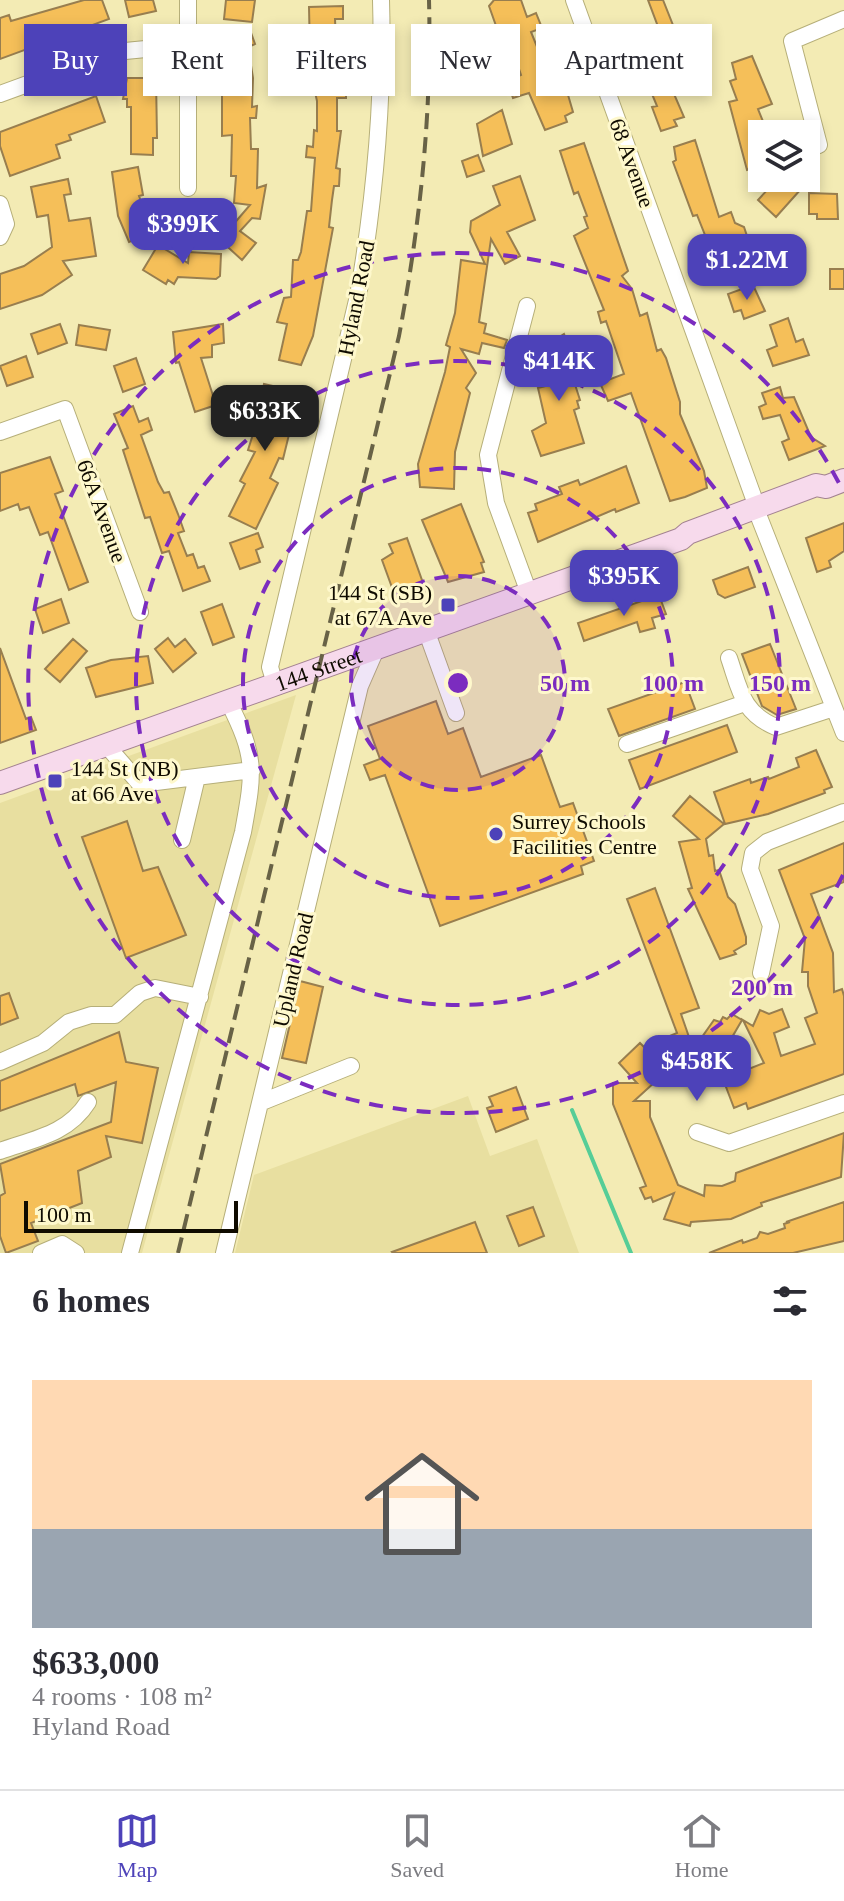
<!DOCTYPE html>
<html lang="en">
<head>
<meta charset="utf-8">
<style>
  :root { --surface:#fff; --page:#f7f7f7; --text:#2b2b33; --muted:#7c7c81; --line:#e1e1e2; --accent:#4d42b9 }
  body { margin:0; font-family:"Times New Roman",serif; background:var(--page); color:var(--text); height:100vh; display:flex; flex-direction:column; font-size:30px; white-space:nowrap }
  * { box-sizing:border-box; margin:0 }
  p { font-size:26px; color:var(--muted) }
  .icon { flex:none; width:44px; height:44px; fill:none; stroke:currentColor; stroke-width:2; stroke-linecap:round; stroke-linejoin:round }
  .map { position:relative; height:1253px; overflow:hidden }
  .details { display:flex; flex-direction:column; background:var(--surface); flex:1 }
  .details>* { flex:none }
  .hud { position:absolute; left:24px; top:24px; width:796px; height:72px; display:flex; gap:16px }
  .buttons { position:absolute; left:748px; top:120px; display:grid; gap:16px }
  .buttons a { display:grid; place-items:center; width:72px; height:72px; border-radius:0px; background:var(--surface); box-shadow:0 4px 12px #0003; font-size:40px }
  .scale { position:absolute; left:24px; bottom:20px; width:214px; box-sizing:border-box; padding-left:8px; border:4px solid #0f0b00; border-top:0; font-size:22px; line-height:28px; white-space:nowrap; color:#0f0b00; -webkit-text-stroke:6px #fef8cc; paint-order:stroke }
  .price { position:absolute; translate:-50% -68px; padding:0 18px; border-radius:16px; background:var(--accent); color:#fff; font-size:26px; line-height:52px; filter:drop-shadow(0 2px 4px #0008) }
  .price::after { content:''; position:absolute; left:50%; top:48px; width:24px; height:18px; margin-left:-12px; background:inherit; clip-path:polygon(0 0,100% 0,50% 100%) }
  .price.selected { background:#222; color:#fff }
  ul { padding:0; list-style:none }
  li { display:grid; align-content:center; gap:16px; height:424px; padding:0 32px }
  li+li { border-top:2px solid var(--line) }
  li span { display:grid; place-items:center; height:248px; border-radius:0px; color:#555 }
  li>.icon { margin-inline-start:auto }
  span .icon { width:144px; height:144px; fill:#fffc; stroke-width:1 }
  li b { font-size:34px }
  h2 { display:flex; justify-content:space-between; align-items:center; height:96px; padding:0 32px; font-size:34px }
  .chip { padding:0 28px; border-radius:0px; background:var(--surface); box-shadow:0 4px 12px #0003; font-size:28px; line-height:72px }
  .chip.selected { background:var(--accent); color:#fff }
  .dock { display:flex; justify-content:space-around; align-items:center; height:112px; border-top:2px solid var(--line); background:var(--surface); font-size:22px; color:var(--muted) }
  .dock a { display:grid; justify-items:center; gap:4px }
  .dock .selected { color:var(--accent) }
  .map>svg:first-child { display:block }
  .built { fill:#e8dfa0 }
  .lines { fill:none; stroke-linecap:round; stroke-linejoin:round }
  .stream { stroke:#56cd97; stroke-width:4 }
  .building { fill:#f5bf59; stroke:#987e4f; stroke-width:2 }
  .minor-casing { stroke:#b6af79; stroke-width:18 }
  .major-casing { stroke:#a38291; stroke-width:24 }
  .minor { stroke:#fff; stroke-width:16 }
  .major { stroke:#f7daec; stroke-width:22 }
  .rail { stroke:#686246; stroke-width:4; stroke-dasharray:16 8; stroke-linecap:butt }
  .ring { fill:none; stroke:#7b2cbf; stroke-width:4; stroke-dasharray:14 10 }
  .poi-dot { fill:#4d42b9; stroke:#fef8cc; stroke-width:3 }
  .labels { text-anchor:middle; dominant-baseline:central; stroke-width:6; stroke-linejoin:round; paint-order:stroke }
  .street-label { font-size:22px; fill:#0f0b00; stroke:#fef8cc }
  .poi-label { font-size:22px; fill:#0f0b00; stroke:#fef8cc; text-anchor:start }
  .centre { fill:#7b2cbf; stroke:#fef8cc; stroke-width:4 }
  .ring-label { font-size:24px; text-anchor:middle; font-weight:bold; fill:#7b2cbf; stroke:#fef8cc; stroke-width:6; stroke-linejoin:round; paint-order:stroke }
</style>
</head>
<body>
<div class="map">
<svg width="844" height="1253" viewBox="0 0 844 1253">
  <rect width="100%" height="100%" fill="#f3ebb4"/>
  <!-- built -->
  <path class="built" d="M296 695 142 1253H0V803Z
    M468 1096 490 1156 537 1139 579 1253H235L254 1175Z"/>
  <g class="lines">
    <!-- stream -->
    <path class="stream" d="M572 1110 631 1253"/>
  </g>
  <!-- building -->
  <path class="building" d="M84 0H102L109 19 0 59V18L9 15 11 21Z
    M125 0H153L156 11 129 17Z
    M226 0H255L252 22 224 19Z
    M494 0H521L527 17 536 13 542 28 531 32 542 59 552 56 566 88 573 112 565 116 567 122 545 130 529 93 513 98 507 81 521 75 513 51 506 54 489 6Z
    M648 0H663L686 58 681 60 685 70 662 78 647 32 657 24Z
    M343 6V19H335L336 42 344 49 346 59V98H337V131H341L336 168 340 169 339 186H334L332 200 329 227 333 228 313 336 301 365 279 360 287 324 277 322 284 298 291 297 293 260H298L301 252 307 211H311L315 158 306 157 307 146 313 147 314 130 317 131V101L315 92H310V64H305L306 53H310L309 7Z
    M250 30 255 44 248 47 253 78 252 107 257 106 256 118H250L251 149H258L257 188 266 185 260 219 252 218 240 231 256 243 242 260 220 240 250 205 234 203 236 176H231L232 135 222 136V82H228V62L220 42Z
    M752 56 772 104 758 109 764 124 762 165 747 170 729 102 737 100 730 81 736 79 732 63Z
    M127 78H156L157 138H153V155L131 154V107H127V99H123Z
    M671 87 684 117 674 120 677 126 661 131 652 107 657 106 652 94Z
    M96 96 105 122 69 135 71 140 56 145 60 158 10 176 0 146V132Z
    M502 110 512 144 483 156 477 124Z
    M695 140 719 217 731 212 735 223 744 227 749 242 747 248 719 259 709 245 697 215 693 216 673 162 676 160 674 147Z
    M584 143 628 271 622 276 632 289 640 316 647 313 657 351 661 349 666 358 680 402V414L704 471 707 488 685 497 670 501 631 393 608 401 600 383 624 374 606 321 601 323 598 312 604 310 574 236 588 228 584 217 587 216 578 192 574 194 560 151Z
    M478 155 484 171 467 177 462 161Z
    M138 167 143 195 139 196 148 219 144 221 149 234 129 242 118 216 112 172Z
    M520 176 535 220 507 232 520 256 505 264 491 239 479 322 486 324 484 333 507 340 504 348 482 343 479 354 461 349 476 373 466 388 470 393 455 452 454 489 420 487 418 464 445 372 450 347 446 345 455 313 461 260 485 264 470 232 471 221 500 205 493 186Z
    M771 178 783 184 789 178 801 189 776 217 758 200 769 188 765 184Z
    M68 179 71 194 64 195 69 221 90 218 96 256 63 261 72 275 42 295 0 309V274L24 266 52 247 48 215 37 217 31 187Z
    M809 193 837 194 838 219H817V214H809Z
    M158 245 188 263 189 252 221 254 220 276 216 279 178 277 174 284 168 280 166 284 143 270Z
    M830 269H844V289H830Z
    M753 285 765 311 744 319 741 310 734 312 728 294Z
    M788 318 796 342 803 339 809 355 773 366 767 350 777 346 770 325Z
    M60 324 67 343 38 354 31 334Z
    M223 324 224 343 212 345V357L201 358 216 405 195 412 179 362 176 363 173 332Z
    M79 325 110 330 106 350 76 345Z
    M564 334 578 369 571 372 580 400 577 401 579 408 574 410 584 443 541 456 532 431 546 423 538 388 553 384 546 364 553 361 549 352 552 342Z
    M26 356 33 377 7 386 0 366Z
    M136 358 145 384 123 392 114 366Z
    M264 384 286 389 285 392 292 394 297 402 283 459 279 458 270 478 278 483 256 529 229 516 245 484 240 481 255 452 248 450 260 412 254 411 258 393 262 394Z
    M780 387 783 398 794 397 811 437 825 446 789 460 782 442 789 439 780 415 763 419 759 407 766 404 762 393Z
    M133 406 139 422 148 418 152 430 141 435 158 482 164 493 169 492 178 514 184 531 178 533 187 556 193 554 198 568 204 566 210 581 183 591 169 551 162 553 150 517 145 518 123 450 128 448 114 414Z
    M50 457 63 491 55 494 88 582 69 590 48 532 40 535 29 507 20 510 18 504 0 511V473Z
    M626 466 639 503 616 512 615 509 538 542 528 513 537 510 535 504 562 494 559 487 578 480 580 485Z
    M461 504 484 562 481 563 484 572 448 582 422 520Z
    M844 523V551L829 561 831 567 817 572 806 538Z
    M258 533 263 547 256 550 260 562 240 569 230 543Z
    M407 538 423 583 394 593 382 560 393 553 389 544Z
    M748 567 755 587 725 598 718 594 713 580Z
    M659 595 666 614 652 618 655 628 640 632 637 622 584 641 578 623Z
    M61 599 69 623 43 633 35 609Z
    M222 604 234 637 213 645 201 612Z
    M168 638 175 647 185 639 196 653 173 672 155 649Z
    M73 639 87 651 60 682 45 669Z
    M770 644 796 709 777 715 762 706 742 654Z
    M0 648 26 719 31 717 36 730 0 743Z
    M148 656 153 683 96 697 86 668 111 660Z
    M685 682 695 709 619 736 608 709Z
    M436 701 448 734 463 728 481 777 541 755 560 807 573 803 594 861 581 866 583 874 440 926 385 775 370 780 364 765 380 759 368 726Z
    M727 725 737 752 640 789 629 760Z
    M816 750 832 787 824 790 825 793 768 814 725 824 714 792 750 779 751 783 768 777 769 779 799 767 796 758Z
    M690 796 724 824 706 839 709 856 713 855 715 871 719 870 728 897 735 904 746 937V944L734 951 736 954 720 959 688 889 692 888 679 842 699 839 673 816Z
    M127 821 143 871 158 867 186 935 126 958 82 837Z
    M844 843V882L811 894 833 953 834 992 842 989 844 996V1074L748 1109 746 1103 734 1108 723 1079 764 1063 743 1020 753 1026 760 1010 769 1014 782 1009 789 1027 774 1033 781 1056 815 1044 805 1018 817 1013 808 986V972H802L805 939 779 870Z
    M655 888 699 1008 681 1014 698 1063 667 1071 634 1101H650V1117L678 1185 704 1196 705 1185 722 1186 735 1181 736 1173 844 1133 841 1177 761 1203 762 1206 731 1219 691 1222 690 1226 664 1219 674 1193 653 1202 651 1197 645 1199 640 1188 646 1186 613 1104V1083H637L619 1063 640 1043 644 1047 677 1033 627 899Z
    M300 981 323 987 306 1063 282 1058Z
    M9 993 18 1018 0 1025V996Z
    M732 1014 742 1020 724 1051 719 1048 713 1057 695 1047 714 1020 720 1022 723 1017 727 1019Z
    M119 1032 126 1062 158 1068 142 1143 106 1136 111 1157 78 1171 82 1203 31 1223 38 1241 6 1253 0 1236V1196L5 1193 0 1164 111 1122 116 1082 78 1096 75 1084 0 1111V1081Z
    M516 1087 528 1119 496 1132 487 1108 493 1106 489 1097Z
    M844 1202V1241L793 1253H709L742 1240 743 1243 757 1238 760 1232 768 1234 785 1228 784 1224 790 1222H786Z
    M533 1207 544 1236 519 1246 507 1216Z
    M475 1222 487 1253H393L392 1252Z"/>
  <g class="lines">
    <defs>
      <path id="minor" d="M188 0V188
        M574 0 757 507
        M0 94 115 52 187 45
        M819 145 792 41 844 19
        M0 204 6 224 0 237
        M527 306 488 455 496 503 529 593
        M0 432 65 409 140 612
        M759 517 844 733
        M426 630 456 713
        M729 658C740 690 742 713 776 727L834 708
        M275 684 270 667 358 296C375 197 384 100 381 0
        M627 744 745 703
        M107 746 140 784 252 770
        M182 840 197 777
        M761 973 771 926 750 869 753 853 767 842 844 812
        M0 1062 43 1043 69 1022 91 1015H115L140 993 155 988 200 997
        M262 1102 351 1066
        M697 1132 729 1143 844 1103
        M0 1151C34 1139 68 1134 88 1102
        M41 1253 62 1244 76 1253
        M130 1253 243 832C254 771 257 758 228 701
        M224 1253 360 686 377 647"/>
      <g id="major">
        <path id="s1" d="M0 783 681 539 688 533 816 485 826 487 844 480"/>
      </g>
    </defs>
    <!-- minor casing -->
    <use href="#minor" class="minor-casing"/>
    <!-- major casing -->
    <use href="#major" class="major-casing"/>
    <!-- minor -->
    <use href="#minor" class="minor"/>
    <!-- major -->
    <use href="#major" class="major"/>
    <!-- rail -->
    <path class="rail" d="M178 1253 399 336C420 224 432 114 429 0"/>
  </g>
  <!-- distance rings -->
  <circle cx="458" cy="683" r="107" fill="#7b2cbf" fill-opacity=".12"/>
  <g class="ring">
    <circle cx="458" cy="683" r="107"/>
    <circle cx="458" cy="683" r="215"/>
    <circle cx="458" cy="683" r="322"/>
    <path d="M843 875A430 430 0 1 1 843 491"/>
  </g>
  <!-- markers -->
  <g class="poi-dot">
    <rect x="440" y="597" width="16" height="16" rx="4"/>
    <rect x="47" y="773" width="16" height="16" rx="4"/>
    <circle cx="496" cy="834" r="8"/>
  </g>
  <g class="labels">
    <!-- street labels -->
    <g class="street-label">
      <text transform="translate(632 163) rotate(70)">68 Avenue</text>
      <text transform="translate(356 298) rotate(-79)">Hyland Road</text>
      <text transform="translate(102 511) rotate(70)">66A Avenue</text>
      <text stroke="none"><textPath href="#s1" startOffset="338">144 Street</textPath></text>
      <text transform="translate(293 970) rotate(-77)">Upland Road</text>
    </g>
    <!-- poi labels -->
    <g class="poi-label">
      <text x="432" y="592" text-anchor="end">144 St (SB)<tspan x="432" dy="25">at 67A Ave</tspan></text>
      <text x="71" y="768">144 St (NB)<tspan x="71" dy="25">at 66 Ave</tspan></text>
      <text x="512" y="821">Surrey Schools<tspan x="512" dy="25">Facilities Centre</tspan></text>
    </g>
  </g>
  <circle cx="458" cy="683" r="12" class="centre"/>
  <g class="ring-label">
    <text x="565" y="691">50 m</text>
    <text x="673" y="691">100 m</text>
    <text x="780" y="691">150 m</text>
    <text x="762" y="995">200 m</text>
  </g>
</svg>
<div class="buttons">
<a><svg class="icon" aria-label="layers" viewBox="0 0 24 24"><path d="M12 4l9 5-9 5-9-5zM3 14l9 5 9-5"/></svg></a>
</div>
<div class="scale">100 m</div>
<b class="price" style="left:183px;top:266px">$399K</b>
<b class="price" style="left:747px;top:302px">$1.22M</b>
<b class="price" style="left:559px;top:403px">$414K</b>
<b class="price selected" style="left:265px;top:453px">$633K</b>
<b class="price" style="left:624px;top:618px">$395K</b>
<b class="price" style="left:697px;top:1103px">$458K</b>
<div class="hud">
<a class="chip selected">Buy</a>
<a class="chip">Rent</a>
<a class="chip">Filters</a>
<a class="chip">New</a>
<a class="chip">Apartment</a>
</div>
</div>
<section class="details">
<h2>6 homes<svg class="icon" aria-label="filters" viewBox="0 0 24 24"><path d="M4 7h16M4 17h16"/><circle cx="9" cy="7" r="2"/><circle cx="15" cy="17" r="2"/></svg></h2>
<ul>
<li><span style="background:linear-gradient(#ffd9b3 60%,#9aa5b1 0)"><svg class="icon" aria-label="home" viewBox="0 0 24 24"><path d="M3 11l9-7 9 7M6 9v11h12V9"/></svg></span><div><b>$633,000</b><p>4 rooms · 108 m²</p><p>Hyland Road</p></div></li>
</ul>
</section>
<nav class="dock">
<a class="selected"><svg class="icon" aria-label="map" viewBox="0 0 24 24"><path d="M3 6l6-2 6 2 6-2v14l-6 2-6-2-6 2zM9 4v14M15 6v14"/></svg>Map</a>
<a><svg class="icon" aria-label="saved" viewBox="0 0 24 24"><path d="M7 4h10v16l-5-4-5 4z"/></svg>Saved</a>
<a><svg class="icon" aria-label="home" viewBox="0 0 24 24"><path d="M3 11l9-7 9 7M6 9v11h12V9"/></svg>Home</a>
</nav>
</body>
</html>
